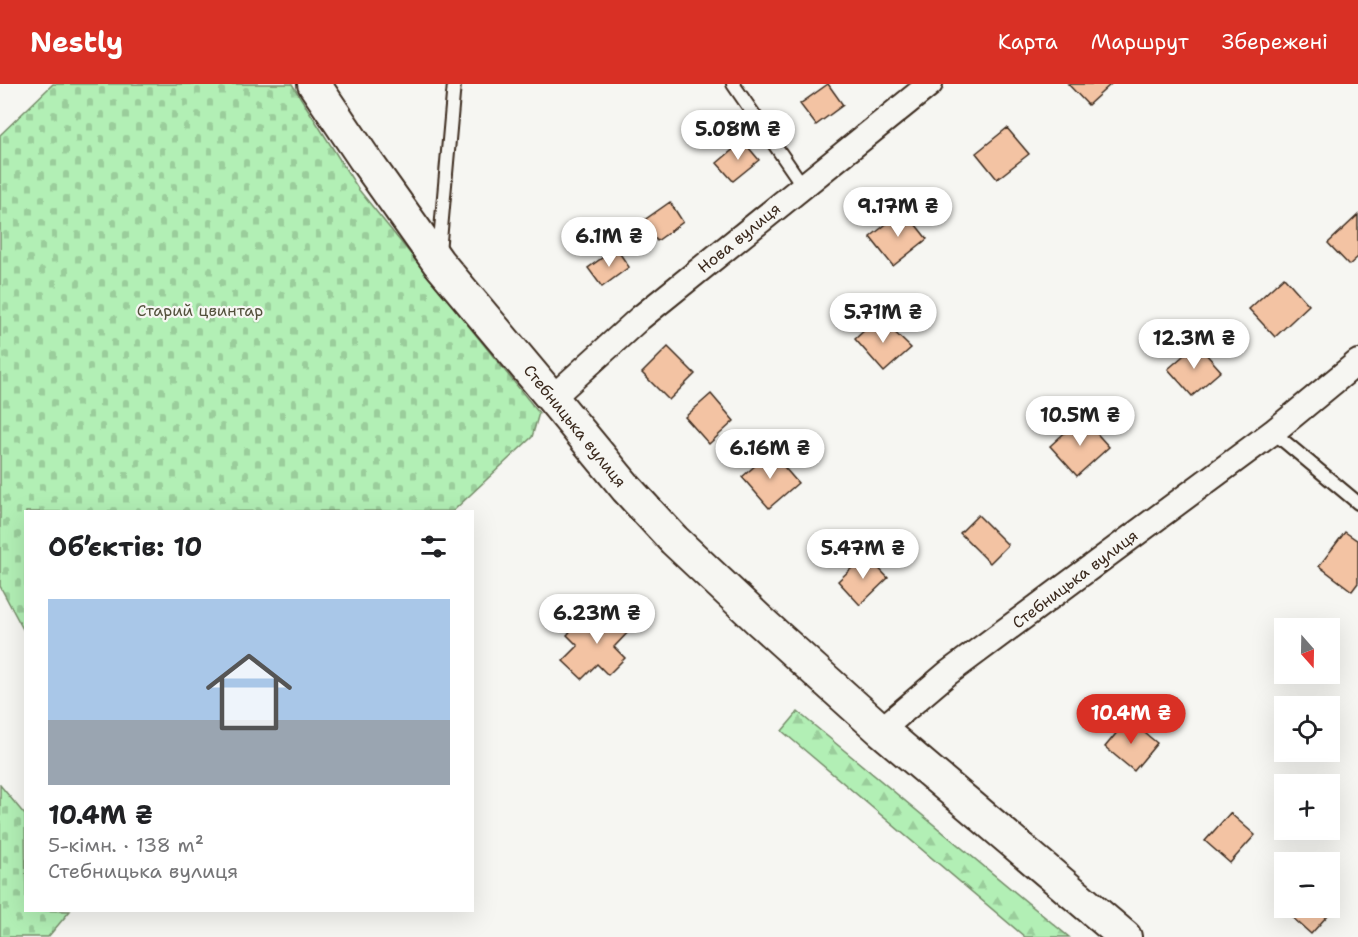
<!DOCTYPE html>
<html lang="uk">
<head>
<meta charset="utf-8">
<style>
  :root { --surface:#fff; --page:#f2f2f2; --text:#202124; --muted:#757577; --accent:#d93025 }
  body { margin:0; font-family:"Shantell Sans",sans-serif; background:var(--page); color:var(--text); height:100vh; display:flex; flex-direction:column; font-size:22px; white-space:nowrap }
  * { box-sizing:border-box; margin:0 }
  p { font-size:20px; color:var(--muted) }
  .icon { flex:none; width:33px; height:33px; fill:none; stroke:currentColor; stroke-width:2; stroke-linecap:round; stroke-linejoin:round }
  .map { position:relative; flex:1; overflow:hidden }
  .details { position:absolute; left:24px; top:426px; width:450px; height:402px; display:flex; flex-direction:column; background:var(--surface); border-radius:0px; box-shadow:0 6px 24px #0002 }
  .details>* { flex:none }
  .needle { width:39px; rotate:160deg }
  .fabs { position:absolute; left:1274px; top:534px; display:grid; gap:12px }
  .fabs a { display:grid; place-items:center; width:66px; height:66px; border-radius:0px; background:var(--surface); box-shadow:0 6px 24px #0002; font-size:30px }
  .price { position:absolute; translate:-50% -51px; padding:0 14px; border-radius:21px; background:#fff; color:#222; font-size:20px; line-height:39px; filter:drop-shadow(0 2px 3px #0008) }
  .price::after { content:''; position:absolute; left:50%; top:36px; width:18px; height:14px; margin-left:-9px; background:inherit; clip-path:polygon(0 0,100% 0,50% 100%) }
  .price.selected { background:var(--accent); color:#fff }
  ul { padding:0; list-style:none }
  li { display:grid; align-content:center; gap:12px; height:318px; padding:0 24px }
  li span { display:grid; place-items:center; height:186px; border-radius:0px; color:#555 }
  li>.icon { margin-inline-start:auto }
  span .icon { width:108px; height:108px; fill:#fffc; stroke-width:1 }
  li b { font-size:26px }
  h2 { display:flex; justify-content:space-between; align-items:center; height:72px; padding:0 24px; font-size:26px }
  header { display:flex; align-items:center; gap:36px; box-sizing:border-box; height:84px; padding:0 30px; background:var(--accent); color:#fff }
  header strong { font-size:28px }
  nav { display:flex; gap:33px; margin-inline-start:auto; font-size:21px }
  .map>svg:first-child { display:block }
  .forest { fill:url(#forest-firs); stroke:#768c6a; stroke-width:1.5 }
  .cemetery { fill:url(#cemetery-stones); stroke:#768c6a; stroke-width:1.5 }
  .building { fill:#f3c3a3; stroke:#3b2a1e; stroke-width:1.5 }
  .lines { fill:none; stroke-linecap:round; stroke-linejoin:round }
  .service-casing { stroke:#3b2a1e; stroke-width:16 }
  .minor-casing { stroke:#3b2a1e; stroke-width:28 }
  .tertiary-casing { stroke:#3b2a1e; stroke-width:36 }
  .service { stroke:#f6f6f2; stroke-width:12 }
  .minor { stroke:#f6f6f2; stroke-width:24 }
  .tertiary { stroke:#f6f6f2; stroke-width:32 }
  .labels { text-anchor:middle; dominant-baseline:central; stroke-width:4.5; stroke-linejoin:round; paint-order:stroke }
  .street-label { font-size:16px; fill:#3b2a1e; stroke:#f6f6f2 }
  .park-label { font-size:16px; fill:#53513c; stroke:#f6f6f2 }
</style>
</head>
<body>
<header>
<strong>Nestly</strong>
<nav><a>Карта</a><a>Маршрут</a><a>Збережені</a></nav>
</header>
<div class="map">
<svg width="1358" height="853" viewBox="0 0 1358 853">
  <defs>
    <pattern id="forest-firs" width="22" height="20" patternUnits="userSpaceOnUse" patternTransform="scale(1.5)"><rect width="22" height="20" fill="#b2efb5"/><path d="M5 1l3.5 6h-7zM16 11l3.5 6h-7z" fill="#9acd9b"/></pattern>
    <pattern id="cemetery-stones" width="16" height="16" patternUnits="userSpaceOnUse" patternTransform="scale(1.5)"><rect width="16" height="16" fill="#b2efb5"/><path d="M2 7V4a2 2 0 0 1 4 0v3zM10 15v-3a2 2 0 0 1 4 0v3z" fill="#9acd9b"/></pattern>
  </defs>
  <rect width="100%" height="100%" fill="#f6f6f2"/>
  <filter id="ink" filterUnits="userSpaceOnUse"><feTurbulence type="fractalNoise" baseFrequency=".0167" numOctaves="2"/><feDisplacementMap in="SourceGraphic" scale="12" xChannelSelector="R" yChannelSelector="G"/><feConvolveMatrix kernelMatrix="1 2 1 2 8 2 1 2 1" color-interpolation-filters="sRGB"/></filter>
  <g filter="url(#ink)">
    <!-- forest -->
    <path class="forest" d="M798 628 1069 853H1025L782 647Z"/>
    <!-- cemetery -->
    <path class="cemetery" d="M53 0H292L359 106 539 329 532 353 453 427 26 428 25 549 0 502V51Z
      M0 701 25 731 26 826 70 827 48 853H0Z"/>
    <!-- building -->
    <path class="building" d="M828 0 843 21 816 41 800 20Z
      M1068 0H1111L1088 21Z
      M1007 44 1029 70 997 95 976 69Z
      M743 57 759 76 733 97 717 79Z
      M670 118 683 138 657 157 643 137Z
      M904 126 927 155 893 182 870 153Z
      M1358 131V173L1349 181 1328 159Z
      M616 164 629 183 602 203 588 184Z
      M1284 193 1309 221 1275 253 1249 225Z
      M879 233 911 264 884 288 855 255Z
      M1197 260 1221 287 1192 312 1168 285Z
      M668 263 695 290 669 316 642 289Z
      M711 310 734 337 709 360 685 333Z
      M1082 333 1109 363 1077 392 1050 362Z
      M771 368 798 399 769 424 742 393Z
      M978 431 1008 461 990 479 960 449Z
      M1345 448 1358 457V499L1352 507 1319 482Z
      M866 471 888 494 860 521 838 497Z
      M613 526 632 544 614 563 625 574 608 591 597 580 582 595 563 577 578 562 567 551 585 532 596 543Z
      M1128 635 1157 659 1134 687 1105 663Z
      M1230 729 1255 751 1230 779 1205 757Z
      M1329 814 1337 821 1311 850 1282 824 1284 822V824H1329Z"/>
    <g class="lines">
      <defs>
        <path id="service" d="M733 0 803 102
          M439 168 454 0
          M1273 348 1358 419"/>
        <path id="minor" d="M552 314 640 234 930 0
          M881 646 948 589 1273 348 1358 278"/>
        <path id="tertiary" d="M314 0 364 74 438 178 552 314 627 405 674 456 759 536 881 646 1125 853"/>
      </defs>
      <!-- service casing -->
      <use href="#service" class="service-casing"/>
      <!-- minor casing -->
      <use href="#minor" class="minor-casing"/>
      <!-- tertiary casing -->
      <use href="#tertiary" class="tertiary-casing"/>
      <!-- service -->
      <use href="#service" class="service"/>
      <!-- minor -->
      <use href="#minor" class="minor"/>
      <!-- tertiary -->
      <use href="#tertiary" class="tertiary"/>
    </g>
  </g>
  <g class="labels">
    <!-- street labels -->
    <g class="street-label">
      <text transform="translate(739 154) rotate(-39)">Нова вулиця</text>
      <text transform="translate(575 342) rotate(51)">Стебницька вулиця</text>
      <text transform="translate(1075 495) rotate(-37)">Стебницька вулиця</text>
    </g>
    <!-- park labels -->
    <g class="park-label">
      <text x="200" y="226">Старий цвинтар</text>
    </g>
  </g>
</svg>
<div class="fabs">
<a><svg class="needle" viewBox="-14 -14 28 28"><path d="M0-13l5 13h-10z" fill="#e53935"/><path d="M0 13l5-13h-10z" fill="#757577"/></svg></a>
<a><svg class="icon" aria-label="locate" viewBox="0 0 24 24"><circle cx="12" cy="12" r="6"/><path d="M12 2v4M12 18v4M2 12h4M18 12h4"/></svg></a>
<a>+</a>
<a>−</a>
</div>
<b class="price" style="left:738px;top:77px">5.08M ₴</b>
<b class="price" style="left:898px;top:154px">9.17M ₴</b>
<b class="price" style="left:609px;top:184px">6.1M ₴</b>
<b class="price" style="left:883px;top:260px">5.71M ₴</b>
<b class="price" style="left:1194px;top:286px">12.3M ₴</b>
<b class="price" style="left:1080px;top:363px">10.5M ₴</b>
<b class="price" style="left:770px;top:396px">6.16M ₴</b>
<b class="price" style="left:863px;top:496px">5.47M ₴</b>
<b class="price" style="left:597px;top:561px">6.23M ₴</b>
<b class="price selected" style="left:1131px;top:661px">10.4M ₴</b>
<section class="details">
<h2>Об’єктів: 10<svg class="icon" aria-label="filters" viewBox="0 0 24 24"><path d="M4 7h16M4 17h16"/><circle cx="9" cy="7" r="2"/><circle cx="15" cy="17" r="2"/></svg></h2>
<ul>
<li><span style="background:linear-gradient(#a9c7e8 65%,#9aa5b1 0)"><svg class="icon" aria-label="home" viewBox="0 0 24 24"><path d="M3 11l9-7 9 7M6 9v11h12V9"/></svg></span><div><b>10.4M ₴</b><p>5-кімн. · 138 m²</p><p>Стебницька вулиця</p></div></li>
</ul>
</section>
</div>
</body>
</html>
